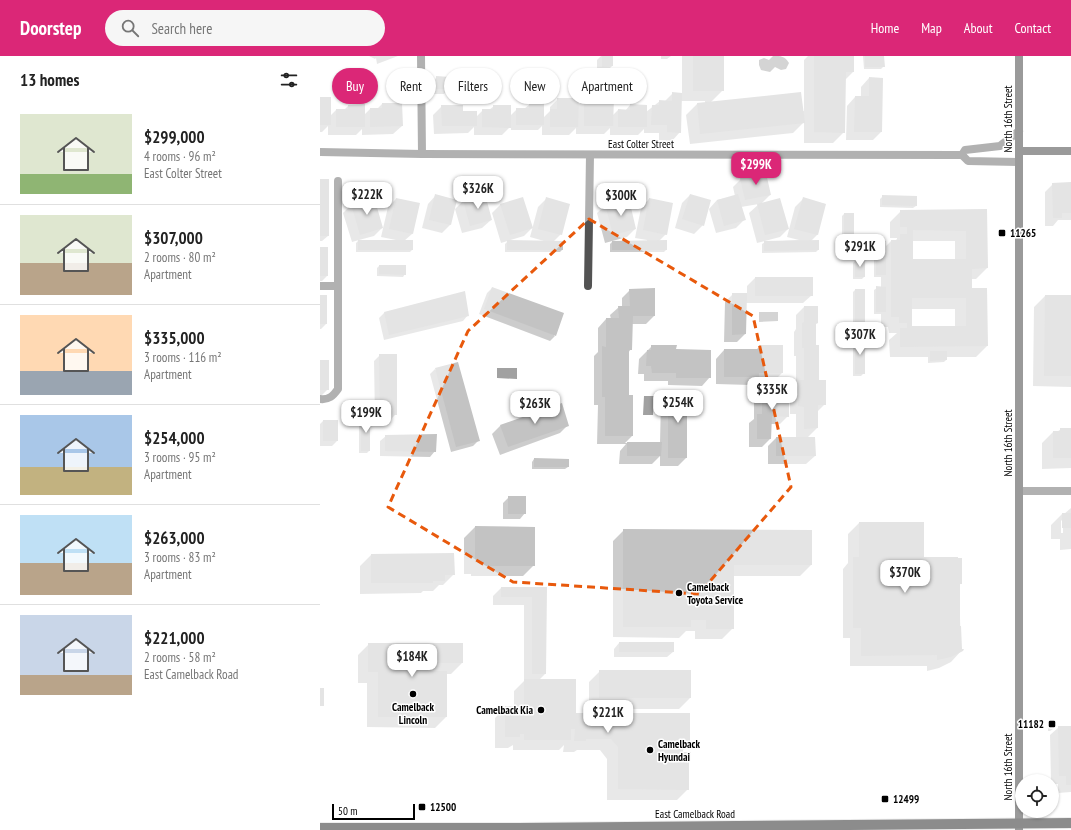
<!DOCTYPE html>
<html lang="en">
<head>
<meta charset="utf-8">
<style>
  :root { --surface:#fff; --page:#f6f6f6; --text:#222; --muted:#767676; --line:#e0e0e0; --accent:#db2777 }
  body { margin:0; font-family:"PT Sans Narrow",sans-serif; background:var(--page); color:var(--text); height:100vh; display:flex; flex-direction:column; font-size:15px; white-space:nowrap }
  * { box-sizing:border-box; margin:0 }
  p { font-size:13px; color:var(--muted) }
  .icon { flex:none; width:22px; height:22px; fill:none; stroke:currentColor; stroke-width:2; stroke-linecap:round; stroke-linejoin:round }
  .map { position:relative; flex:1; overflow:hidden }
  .panel { display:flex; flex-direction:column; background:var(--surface); width:320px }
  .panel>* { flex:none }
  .banner { position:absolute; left:12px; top:12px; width:380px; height:36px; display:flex; gap:8px }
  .tools { position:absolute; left:695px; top:718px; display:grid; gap:8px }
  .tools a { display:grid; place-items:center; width:44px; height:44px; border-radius:50%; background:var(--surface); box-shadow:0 1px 3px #0004; font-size:20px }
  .scale { position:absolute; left:12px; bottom:10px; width:83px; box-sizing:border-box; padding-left:4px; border:2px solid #000; border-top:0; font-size:11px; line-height:14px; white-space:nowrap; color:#000; -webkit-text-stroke:3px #fff; paint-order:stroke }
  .price { position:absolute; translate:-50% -34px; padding:0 9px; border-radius:8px; background:#fff; color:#222; font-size:13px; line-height:26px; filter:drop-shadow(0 1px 2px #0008) }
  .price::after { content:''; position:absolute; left:50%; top:24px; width:12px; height:9px; margin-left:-6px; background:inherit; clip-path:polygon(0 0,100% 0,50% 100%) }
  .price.selected { background:var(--accent); color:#fff }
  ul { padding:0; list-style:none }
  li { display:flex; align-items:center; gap:12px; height:100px; padding:0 20px }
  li+li { border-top:1px solid var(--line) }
  li span { display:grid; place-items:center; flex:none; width:112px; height:80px; border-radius:0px; color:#555 }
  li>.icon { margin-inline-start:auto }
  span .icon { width:48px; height:48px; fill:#fffc; stroke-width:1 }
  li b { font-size:17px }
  h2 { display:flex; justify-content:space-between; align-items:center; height:48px; padding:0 20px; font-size:17px }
  .tag { padding:0 14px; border-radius:18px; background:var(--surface); box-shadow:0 1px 3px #0004; font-size:14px; line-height:36px }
  .tag.selected { background:var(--accent); color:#fff }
  header { display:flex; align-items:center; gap:24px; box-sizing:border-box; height:56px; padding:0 20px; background:var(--accent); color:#fff }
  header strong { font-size:19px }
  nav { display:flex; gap:22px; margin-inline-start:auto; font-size:14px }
  .search { width:280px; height:36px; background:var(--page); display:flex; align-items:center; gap:10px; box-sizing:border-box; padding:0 14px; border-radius:22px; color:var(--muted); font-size:15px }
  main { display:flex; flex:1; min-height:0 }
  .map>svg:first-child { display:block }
  .water { fill:#a1a1a1 }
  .shadow { fill:#0003; fill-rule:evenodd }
  .building { fill:#c3c3c3; fill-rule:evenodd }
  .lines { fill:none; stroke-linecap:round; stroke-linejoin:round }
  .primary-casing { stroke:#dbdbdb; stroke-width:12 }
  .minor { stroke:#535353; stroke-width:8 }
  .tertiary { stroke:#535353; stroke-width:8 }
  .secondary { stroke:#202020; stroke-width:8 }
  .primary { stroke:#000; stroke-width:10 }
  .marked { fill:none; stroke:#e8590c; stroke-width:3; stroke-dasharray:8 5; stroke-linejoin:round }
  .poi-dot { fill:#000; stroke:#fff; stroke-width:1.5 }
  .labels { text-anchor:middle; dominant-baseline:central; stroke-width:3; stroke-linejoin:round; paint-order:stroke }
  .street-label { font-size:11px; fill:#000; stroke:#fff }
  .poi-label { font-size:11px; font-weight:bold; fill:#000; stroke:#fff; text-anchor:start }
</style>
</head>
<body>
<header>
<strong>Doorstep</strong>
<div class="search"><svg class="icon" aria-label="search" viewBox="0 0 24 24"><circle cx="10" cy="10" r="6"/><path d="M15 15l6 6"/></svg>Search here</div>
<nav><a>Home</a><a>Map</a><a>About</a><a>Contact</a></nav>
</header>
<main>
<section class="panel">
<h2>13 homes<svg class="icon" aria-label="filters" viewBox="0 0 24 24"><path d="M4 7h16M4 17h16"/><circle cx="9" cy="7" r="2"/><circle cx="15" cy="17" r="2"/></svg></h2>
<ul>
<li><span style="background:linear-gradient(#dfe7d0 75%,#8fb573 0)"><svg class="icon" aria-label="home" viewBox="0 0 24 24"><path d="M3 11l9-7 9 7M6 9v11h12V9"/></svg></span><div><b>$299,000</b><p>4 rooms · 96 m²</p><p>East Colter Street</p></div></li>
<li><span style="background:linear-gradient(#dfe7d0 60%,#b9a48a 0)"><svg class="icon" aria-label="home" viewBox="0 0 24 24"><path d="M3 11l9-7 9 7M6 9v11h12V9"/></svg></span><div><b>$307,000</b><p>2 rooms · 80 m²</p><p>Apartment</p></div></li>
<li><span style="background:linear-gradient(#ffd9b3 70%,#9aa5b1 0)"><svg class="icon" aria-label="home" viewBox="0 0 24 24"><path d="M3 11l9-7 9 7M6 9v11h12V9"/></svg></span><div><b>$335,000</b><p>3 rooms · 116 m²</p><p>Apartment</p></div></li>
<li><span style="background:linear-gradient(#a9c7e8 65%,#c2b280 0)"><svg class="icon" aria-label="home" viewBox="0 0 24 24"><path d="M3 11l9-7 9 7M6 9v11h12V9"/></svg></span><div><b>$254,000</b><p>3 rooms · 95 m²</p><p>Apartment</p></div></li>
<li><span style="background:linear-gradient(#bfe0f5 60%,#b9a48a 0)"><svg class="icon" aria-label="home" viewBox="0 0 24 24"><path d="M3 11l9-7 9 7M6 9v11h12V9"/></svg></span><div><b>$263,000</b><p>3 rooms · 83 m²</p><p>Apartment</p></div></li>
<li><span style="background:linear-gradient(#c9d6e8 75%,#b9a48a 0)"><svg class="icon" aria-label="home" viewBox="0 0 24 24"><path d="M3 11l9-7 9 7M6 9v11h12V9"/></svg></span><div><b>$221,000</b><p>2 rooms · 58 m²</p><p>East Camelback Road</p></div></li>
</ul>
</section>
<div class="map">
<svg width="751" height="774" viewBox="0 0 751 774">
  <rect width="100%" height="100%" fill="#fff"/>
  <!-- water -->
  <path class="water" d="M453 0C461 0 465 0 469 7L466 13 461 14 455 11 450 16 441 14 439 9V4L444 2 449 4Z
    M439 256H458V265L439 266Z
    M177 312H197V323L177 322Z
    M324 340H334L333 359H323Z"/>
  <!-- shadow -->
  <path class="shadow" d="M49 0H78L57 8 56 2 55 3Z
    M281 0H292V10L287 15H277V4Z
    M341 0H351L347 3H341Z
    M362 0H403V34L391 46 482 55H484V4L488 0H533V16L525 24 524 76 513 87H484V66L473 77 370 88 366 59 377 48 385 47V45H361L360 76 352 85 339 84V77H324V73L318 79H290V72L284 78H256V72L249 79H222V70L218 74H191V70L182 79H154V71L148 77 114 78 113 59 122 50 156 61 163 54H169L174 50 190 60 197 53H204L210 48 223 62 230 55V51L238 43 258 49 265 42 292 60 298 54 305 55 310 49 326 56 340 45H345L353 37 362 38Z
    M543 0H563L564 10 561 13H544Z
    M117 21 129 22V33L124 38H111V27Z
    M549 22 561 76 553 84H526L527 50 535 41H541V31Z
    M0 42 10 60 16 54H24L28 50 44 59 50 53H57L62 48 82 70 73 78 42 79V73L36 79H8V70L2 76H0Z
    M421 123 450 139 441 148 468 173 460 181 437 187 429 157 439 148 421 151 424 164 416 172 396 177 389 153 397 144 415 140 413 131Z
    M0 124 8 180 2 185H0Z
    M751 127V164H738L733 170H725V136L733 128Z
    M116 139 136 144 130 169 122 177 102 172 108 148Z
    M370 139 383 169 374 178 355 172 362 147Z
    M563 140 596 150 593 152 560 151V143Z
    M202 142 212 172 204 180 181 187 172 157 180 149Z
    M76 143 99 148 92 178 84 185H92V194L90 196H36V187L39 184 32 186 23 157 31 149 62 172 54 180 39 184H76L61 181 68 151Z
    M226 143 241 178 234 185 242 186V194L240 196H185V188L188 185H224L210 181 218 151Z
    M329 143 346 178 339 185 346 194 344 196H290V188L293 185H327V184L315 182 321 152Z
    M483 143 505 148 497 179 491 185 498 194 496 196 442 197V188L445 186 479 184 467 181 475 151Z
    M144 144 171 164 162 172 142 177 135 153Z
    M286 149 315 173 307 181 285 187 277 157Z
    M666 154 667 212 656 223H651V233L667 290 656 301H626V304L624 306 608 307V301H570L569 284 577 277H569L568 271H561V258H554V234L557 232H561V221H554V188L557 186 565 191 571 185H575L577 183V182H570V166L581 155ZM592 185H635V204H592ZM591 253H635V271H591Z
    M524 158 533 191 530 193H522V160Z
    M681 173H683V178L679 180V175Z
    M0 192 7 220 2 225H0Z
    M535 205 544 221 542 223H533V207Z
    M59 210 85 218 83 221 57 220V212Z
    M435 222 492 239 483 247H426L425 278 417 286H404L405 246 413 238H427V230Z
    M172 232 235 280 230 285 159 258 167 237Z
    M310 234 334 260 326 268H312L311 293 308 297V340H312V380L305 387H340L341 343 349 335 366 402 358 410H340V400L332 408H299L300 395 306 388H277L278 349H274V300L278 296V272L286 263H291L290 259 299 251H302V242Z
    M535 234 544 266 541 269H533V236Z
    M0 240 6 268 1 273H0Z
    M725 240H751V331L713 330 714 251Z
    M484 251 495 269 498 325 505 348 497 356V372L487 382 495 400 486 408H448V390L456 382H476V358H470V333L476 327V300H474V276L476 273V259Z
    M64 257 148 259 143 265 64 284 59 262Z
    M535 284H544V317L541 320H533V286Z
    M332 290 355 294 390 321 382 330 348 329V325H324V318H318L319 303Z
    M440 290 462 317 454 325 434 324 430 329 396 328V303L404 294H436Z
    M60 299 76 358 70 364 55 363 54 305Z
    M0 305 8 333 2 339H0Z
    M115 313 158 385 153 390 131 396 110 318Z
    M442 336H468V360L460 368H450V383L442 391H429V367L434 363V344Z
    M41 362 49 395 47 397H39V364Z
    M3 365 17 385 12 390H0V368Z
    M248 369 240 377 180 399 172 378 180 370Z
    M741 373H751V412L722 413V387L733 376H737Z
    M66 380 115 395 110 401 60 400V385Z
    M214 403 248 404V411L245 413H212V406Z
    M189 441 205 457 200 463H183V447Z
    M751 452V493L740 494V483H731V469L742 458H744ZM743 463V477H741V465Z
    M539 467 603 502 641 527 639 530 641 594H642L631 606 619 612 607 615V610H530V582H523V513L528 507V478Z
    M155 471 214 509 203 520H151V518H144V482Z
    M304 474 491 509 480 520H413V572L402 583H375V575H366L359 582 293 581V485Z
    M51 499 134 518 123 529H119L113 535H103L101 537 40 538V510Z
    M181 532H226L225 618 219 624 255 658 369 688 362 695 370 705 368 708V733L357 744H287V703L280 694H257L254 696H243L244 689 239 694H193V689L188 692H175V662L186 651H194V635L204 625V549H173V540Z
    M299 587 353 596 347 601H294V593Z
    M49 588 142 607 131 618H126V661L115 672 47 671V627H38V599Z
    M280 615 370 642 359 653H269V626Z
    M730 667H733V673L730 675H728V670Z
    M751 670V736L738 737V728H732V725H731L730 679 739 671Z
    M564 742H569V743L567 746H562Z"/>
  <!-- building -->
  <path class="building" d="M282 0H293V10L282 11Z
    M373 0H404V35H373Z
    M494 0H534V16H526L525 77 494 76Z
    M545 0H564L565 11H545Z
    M116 20 130 21V33H116Z
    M549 21 563 22 562 76H534L535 40H549Z
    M352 36 362 37 361 77 347 76V69H331L332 49H339V44L352 45Z
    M481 36 485 67 380 78 377 47Z
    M0 41H11V69H0Z
    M264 41 294 42 293 70H264Z
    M237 42H259L258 71H230V53H237Z
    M62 47H82L83 70 50 71V52H62Z
    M209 47H224V69H196V52H209Z
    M45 48V71H16V53H28V49Z
    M310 48 327 49V71H298V53L310 54Z
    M121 49H143V55H157V70H122Z
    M173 49H191V72L162 71V53H173Z
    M446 117 451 139 425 144 420 122Z
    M0 123H9V180H0Z
    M751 126V157H742V162H733L732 127Z
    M115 138 137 144 131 169 109 164Z
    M165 138 172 164 150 170 143 144Z
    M370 138 391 144 384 170 362 163Z
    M418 138 426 164 404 170 397 144Z
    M562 139 597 140V150L562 149Z
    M54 141 63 172 40 179 31 148Z
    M203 141 213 172 190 179 180 148Z
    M226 141 250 148 242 179 218 173Z
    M483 141 506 148 498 179 474 173Z
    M76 142 100 147 93 178 69 173Z
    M329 142 353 147 347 179 323 174Z
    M460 142 469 173 445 179 437 148Z
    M309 143 316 173 293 179 285 148Z
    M667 153 668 212 652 213V232H667L668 290 580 291V272H587V267H579V261H571V184H580V178H587V171H580V154ZM593 174 646 175V203H593ZM592 242H646V270H592Z
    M524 157H534V191H524Z
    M38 184H93V194H38Z
    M187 184 243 185V194H187Z
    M347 184V194H292V185Z
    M499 184V194L444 195V185Z
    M556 185H566V219H556Z
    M0 191H8V220H0Z
    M535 204H545V221H535Z
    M59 209H86V219L59 218Z
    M435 221H493V240H435Z
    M556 230 566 231V256H556Z
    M172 231 244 257 236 280 164 253Z
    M335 232V260H313L312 294H309V339H313V380H285V341H282V290L286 291V262H299L298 250H310L309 233Z
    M535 233H545V267H535Z
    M145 235 149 260 69 279 64 256Z
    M412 237H427L426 278 412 279Z
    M0 239H7V268H0Z
    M725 239H751V320H724Z
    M484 250H498V267L496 268V289H499V324H506V349H498V372L484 373V351L478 350V324H484V292H482V267L484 266Z
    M535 283H545V318H535Z
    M331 289H357L356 293 391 294V322H356V317H332L331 310H326L327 294H331Z
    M439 289H463V317H439V321H404V293H439Z
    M610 295H627V304L610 305Z
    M59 298H77V359L60 358Z
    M0 304H9V334H0Z
    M138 306 160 385 136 391 115 312Z
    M348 334H367V402H348Z
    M442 335H469V361L452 360 451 383H437V358H442Z
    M242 347 249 370 188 391 180 369Z
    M41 361H50V395H41Z
    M3 364H18V385H3Z
    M740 372H751V402H733V375H740Z
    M117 378 116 396 65 395V379Z
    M456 381H495L496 400H456Z
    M307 386H342L341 400H307Z
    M214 402 249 403V411H214Z
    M188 440H206V458H188Z
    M742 457H751V472H742Z
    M539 466H604V501H638V502H642V528H640V570H641L642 593H644L643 595 631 601 617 604V599L541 600V572H533V501H539Z
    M155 470 215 471V510H162V507H155Z
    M303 473 492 474V509H414V573H386V564H371V571H303Z
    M134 497 135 519H125V525H113V527H51V498Z
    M181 531H227L226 618H212V541H181Z
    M299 586H354V596H299Z
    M48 587H143V607H108V615H127V661H58V616H48Z
    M279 614H371V642H279Z
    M204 623H256V657H370V688H363V696H371V705H369V734L298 733V691L291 683H266V685H254L255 673H251V684H204V678H200V681H185V650H204Z
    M0 632H4V650H0Z
    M738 670H751V729H746V720H739Z"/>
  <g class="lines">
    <defs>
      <path id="primary" d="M0 772H198L751 767"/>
    </defs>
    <!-- primary casing -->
    <use href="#primary" class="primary-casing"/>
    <!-- minor -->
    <path class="minor" d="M101 0 102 98
      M0 230H18V333C13 340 9 344 0 343
      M18 230V125
      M268 230 270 99
      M700 435H751"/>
    <!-- tertiary -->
    <path class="tertiary" d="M0 96 102 98 642 99 648 105 699 106
      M642 99 645 94 680 90 699 75"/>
    <!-- secondary -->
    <path class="secondary" d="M699 0V774
      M699 95H751"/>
    <!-- primary -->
    <use href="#primary" class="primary"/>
  </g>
  <!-- marked area -->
  <path d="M0 0H751V774H0ZM269 163 433 260 471 431 379 538 193 526 68 451 148 275Z" fill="#fff" fill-opacity=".55" fill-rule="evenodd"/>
  <path class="marked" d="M269 163 433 260 471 431 379 538 193 526 68 451 148 275Z"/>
  <!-- markers -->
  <g class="poi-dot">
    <rect x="678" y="173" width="8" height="8" rx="2"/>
    <circle cx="359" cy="537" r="4"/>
    <circle cx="93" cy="638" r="4"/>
    <circle cx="221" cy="654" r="4"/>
    <rect x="728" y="664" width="8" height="8" rx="2"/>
    <circle cx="330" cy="694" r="4"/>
    <rect x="561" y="739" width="8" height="8" rx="2"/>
    <rect x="98" y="747" width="8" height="8" rx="2"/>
  </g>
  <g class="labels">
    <!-- street labels -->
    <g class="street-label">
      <text transform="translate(688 63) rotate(-90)">North 16th Street</text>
      <text x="321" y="88">East Colter Street</text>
      <text transform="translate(688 387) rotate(-90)">North 16th Street</text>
      <text transform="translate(688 711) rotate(-90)">North 16th Street</text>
      <text x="375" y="758">East Camelback Road</text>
    </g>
    <!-- poi labels -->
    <g class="poi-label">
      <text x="690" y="177">11265</text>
      <text x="367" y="531">Camelback<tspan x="367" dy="13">Toyota Service</tspan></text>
      <text x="93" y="651" text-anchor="middle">Camelback<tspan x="93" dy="13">Lincoln</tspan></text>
      <text x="213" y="654" text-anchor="end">Camelback Kia</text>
      <text x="724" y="668" text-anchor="end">11182</text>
      <text x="338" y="688">Camelback<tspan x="338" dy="13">Hyundai</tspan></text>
      <text x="573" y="743">12499</text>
      <text x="110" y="751">12500</text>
    </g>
  </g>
</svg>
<div class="tools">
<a><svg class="icon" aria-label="locate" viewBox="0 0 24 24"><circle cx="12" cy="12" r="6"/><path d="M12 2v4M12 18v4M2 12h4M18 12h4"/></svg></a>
</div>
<div class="scale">50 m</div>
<b class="price selected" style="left:436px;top:130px">$299K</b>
<b class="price" style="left:158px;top:154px">$326K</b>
<b class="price" style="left:47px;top:160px">$222K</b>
<b class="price" style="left:301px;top:161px">$300K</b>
<b class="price" style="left:540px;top:212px">$291K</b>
<b class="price" style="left:540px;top:300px">$307K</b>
<b class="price" style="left:452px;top:355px">$335K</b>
<b class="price" style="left:358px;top:368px">$254K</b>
<b class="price" style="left:215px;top:369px">$263K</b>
<b class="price" style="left:46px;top:378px">$199K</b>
<b class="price" style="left:585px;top:538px">$370K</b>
<b class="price" style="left:92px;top:622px">$184K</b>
<b class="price" style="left:288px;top:678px">$221K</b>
<div class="banner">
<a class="tag selected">Buy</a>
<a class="tag">Rent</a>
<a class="tag">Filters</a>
<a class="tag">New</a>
<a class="tag">Apartment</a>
</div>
</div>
</main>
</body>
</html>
